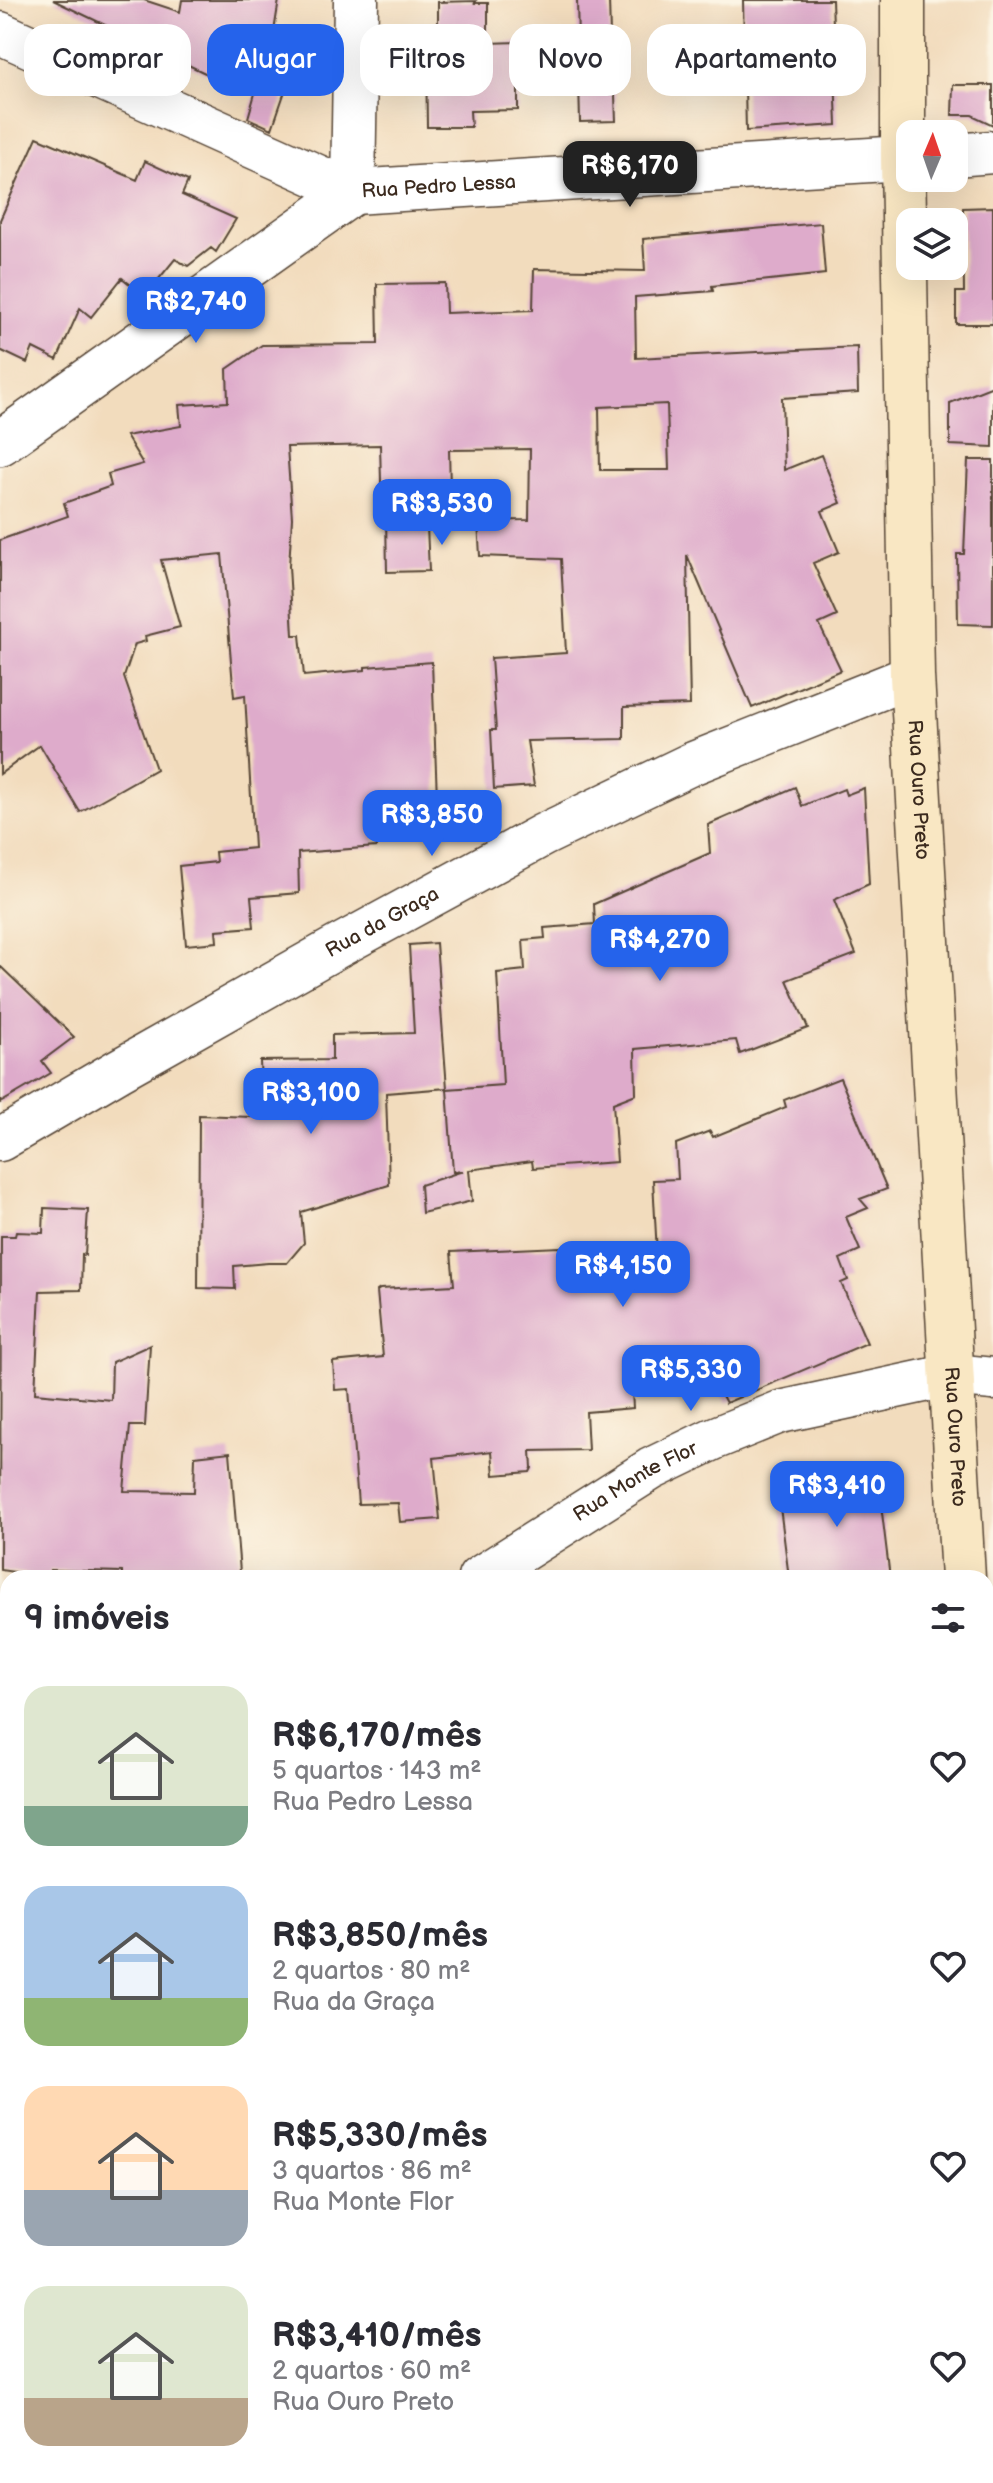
<!DOCTYPE html>
<html lang="pt">
<head>
<meta charset="utf-8">
<style>
  :root { --surface:#fff; --page:#f7f7f7; --text:#2b2b33; --muted:#7c7c81; --accent:#2563eb }
  body { margin:0; font-family:"Balsamiq Sans",sans-serif; background:var(--page); color:var(--text); height:100vh; display:flex; flex-direction:column; font-size:30px; white-space:nowrap }
  * { box-sizing:border-box; margin:0 }
  p { font-size:26px; color:var(--muted) }
  .icon { flex:none; width:44px; height:44px; fill:none; stroke:currentColor; stroke-width:2; stroke-linecap:round; stroke-linejoin:round }
  .map { position:relative; flex:1; overflow:hidden }
  .panel { position:absolute; left:0px; top:1570px; width:994px; height:914px; display:flex; flex-direction:column; background:var(--surface); border-radius:24px 24px 0 0; box-shadow:0 8px 32px #0002 }
  .panel>* { flex:none }
  .banner { position:absolute; left:24px; top:24px; width:946px; height:72px; display:flex; gap:16px }
  .needle { width:52px; rotate:2deg }
  .tools { position:absolute; left:896px; top:120px; display:grid; gap:16px }
  .tools a { display:grid; place-items:center; width:72px; height:72px; border-radius:16px; background:var(--surface); box-shadow:0 8px 32px #0002; font-size:40px }
  .price { position:absolute; translate:-50% -68px; padding:0 18px; border-radius:16px; background:var(--accent); color:#fff; font-size:26px; line-height:52px; filter:drop-shadow(0 2px 4px #0008) }
  .price::after { content:''; position:absolute; left:50%; top:48px; width:24px; height:18px; margin-left:-12px; background:inherit; clip-path:polygon(0 0,100% 0,50% 100%) }
  .price.on { background:#222; color:#fff }
  ul { padding:0; list-style:none }
  li { display:flex; align-items:center; gap:24px; height:200px; padding:0 24px }
  li span { display:grid; place-items:center; flex:none; width:224px; height:160px; border-radius:24px; color:#555 }
  li>.icon { margin-inline-start:auto }
  span .icon { width:96px; height:96px; fill:#fffc; stroke-width:1 }
  li b { font-size:34px }
  h2 { display:flex; justify-content:space-between; align-items:center; height:96px; padding:0 24px; font-size:34px }
  .tag { padding:0 28px; border-radius:24px; background:var(--surface); box-shadow:0 8px 32px #0002; font-size:28px; line-height:72px }
  .tag.on { background:var(--accent); color:#fff }
  .map>svg:first-child { display:block }
  .built { fill:#efd0e6 }
  .building { fill:#deabcb; fill-rule:evenodd }
  .lines { fill:none; stroke-linecap:round; stroke-linejoin:round }
  .service-casing { stroke:#564536; stroke-width:25 }
  .minor-casing { stroke:#564536; stroke-width:45 }
  .tertiary-casing { stroke:#564536; stroke-width:47 }
  .secondary-casing { stroke:#564536; stroke-width:47 }
  .service { stroke:#fff; stroke-width:22 }
  .minor { stroke:#fff; stroke-width:42 }
  .tertiary { stroke:#fff; stroke-width:44 }
  .secondary { stroke:#f9e7c3; stroke-width:44 }
  .labels { text-anchor:middle; dominant-baseline:central; stroke-width:8; stroke-linejoin:round; paint-order:stroke }
  .street-label { font-size:20px; fill:#3b2a1e; stroke:#fcf5e5 }
</style>
</head>
<body>
<div class="map">
<svg width="993" height="2483" viewBox="0 0 993 2483">
  <rect width="100%" height="100%" fill="#fcf5e5"/>
  <filter id="ink" filterUnits="userSpaceOnUse"><feTurbulence type="fractalNoise" baseFrequency=".0125" numOctaves="2"/><feDisplacementMap in="SourceGraphic" scale="16" xChannelSelector="R" yChannelSelector="G"/><feConvolveMatrix kernelMatrix="1 2 1 2 8 2 1 2 1" color-interpolation-filters="sRGB"/></filter>
  <filter id="wash" filterUnits="userSpaceOnUse"><feTurbulence type="fractalNoise" baseFrequency=".006" numOctaves="4" result="noise"/><feDisplacementMap in="SourceGraphic" scale="32" xChannelSelector="R" yChannelSelector="G"/><feGaussianBlur stdDeviation="1.8" result="paint"/><feColorMatrix in="noise" values="0 0 0 0 0 0 0 0 0 0 0 0 0 0 0 0 0 1.4 0 .05"/><feComposite in="paint" operator="in"/></filter>
  <g filter="url(#wash)">
    <rect width="100%" height="100%" fill="#f2dcbd"/>
    <!-- built -->
    <path class="built" d="M598 2476H714V2483H598Z"/>
    <g id="blocks">
      <!-- building -->
      <path class="building" d="M53 0H144L180 12 182 0H279L271 50 296 59 272 129 248 118 256 90 205 73Z
        M577 0H609L611 69 614 70 616 121 580 122Z
        M743 0H832L837 125 746 131Z
        M476 1 475 3H488V43L518 42V110L470 111 471 127H427L426 51H438V2Z
        M953 85H993V125L972 115H952Z
        M37 137 137 180 145 161 188 181 182 195 236 219 216 252 211 248 188 266 175 259 145 296 122 278 91 317 80 308 57 360 33 348 27 363 0 350V220Z
        M993 207V324H956V292H964L963 208Z
        M821 223 825 274 712 286 713 291 635 297 636 358 857 347 858 393 782 398 784 470 821 455 841 503 822 511 839 552 813 563 837 616 819 624 841 670 752 708 687 555 690 705 624 707V739L527 741 534 786 494 789 491 730H496L491 658 566 653 561 559 480 556 478 521 529 520 530 449 449 450 451 525 427 526 429 571 387 572 386 517H382L380 445 287 447 292 518 289 566 293 635H300L304 676 365 670V667L432 662 438 826 375 830 376 847 298 853 299 893 251 897 254 927 216 930 217 942 186 945 179 866 216 862 215 852 254 848 245 695 234 697 222 554 161 560 180 627 145 636 146 641 135 644 124 677 156 769 80 812 40 745 0 774V540L68 516 64 503 111 486 108 474 143 464 126 436 181 426 179 405 228 402 227 369 262 345 378 344 377 284 445 283 446 313 533 310 534 269 645 271 643 239ZM667 404 669 470H600L599 407Z
        M993 386V447L950 445V403Z
        M968 460H993V625L958 624 957 554H964Z
        M795 787 802 806 844 789 846 795 864 788 869 884 834 900 856 954 787 980 808 1028 740 1054 736 1040 635 1049 636 1094 613 1103 617 1162 533 1168 532 1161 469 1170 472 1201 422 1213 420 1185 463 1171 453 1172 447 1089 503 1085 497 973 525 970 523 940 545 938 544 928 595 924 594 904 710 853 708 825Z
        M436 943 447 1088 386 1093 389 1185 301 1212 304 1243 287 1263H268L234 1266 235 1289 198 1288 199 1115 251 1117 250 1088 261 1087 260 1061 332 1060V1035L414 1033 409 945Z
        M0 966 74 1037 42 1061 51 1073 0 1103Z
        M840 1078 887 1189 860 1199 868 1208 846 1217 860 1250 840 1259 848 1280 841 1283 867 1343 726 1403 718 1388 632 1391 633 1408 586 1412 588 1450 531 1451 532 1468 530 1472 494 1475 492 1451 434 1458 440 1519 400 1522 398 1503 358 1504 349 1389 335 1390 333 1362 383 1357 377 1291 380 1289 454 1285 451 1252 560 1247V1250H567V1261L657 1254 653 1180 678 1179 676 1144 710 1131 713 1137 786 1107 784 1100Z
        M44 1208 88 1210 85 1255 82 1254 81 1290 40 1291 35 1393 111 1400 112 1362 150 1345 145 1426H130L124 1491 194 1492 195 1456 230 1452 240 1572 170 1578H122V1572L50 1570 49 1577 0 1570 1 1236H15L16 1232 43 1233Z
        M869 1466 871 1481 878 1480 890 1578H789L780 1507 794 1505 792 1493 811 1491 809 1480 837 1477 836 1470Z"/>
    </g>
  </g>
  <g filter="url(#ink)">
    <use href="#blocks" fill-opacity="0" stroke="#564536" stroke-width="2"/>
    <g class="lines">
      <defs>
        <path id="service" d="M986 2362 993 2361"/>
        <g id="minor">
          <path d="M0 33 353 192"/>
          <path d="M954 155 993 152"/>
          <path id="s1" d="M0 1140 119 1070 337 947 543 835 691 764 912 676"/>
          <path id="s2" d="M479 1578 651 1469 713 1439 780 1412 952 1375 993 1379"/>
          <path d="M5 1793 8 1630"/>
          <path d="M221 2483 223 2476"/>
        </g>
        <g id="tertiary">
          <path id="s3" d="M353 192 903 158"/>
          <path d="M353 192 356 0"/>
          <path d="M0 443 353 192"/>
        </g>
        <g id="secondary">
          <path id="s4" d="M903 0V158L912 676 963 1578"/>
          <path d="M986 2020 993 2153"/>
        </g>
      </defs>
      <!-- service casing -->
      <use href="#service" class="service-casing"/>
      <!-- minor casing -->
      <use href="#minor" class="minor-casing"/>
      <!-- tertiary casing -->
      <use href="#tertiary" class="tertiary-casing"/>
      <!-- secondary casing -->
      <use href="#secondary" class="secondary-casing"/>
      <!-- service -->
      <use href="#service" class="service"/>
      <!-- minor -->
      <use href="#minor" class="minor"/>
      <!-- tertiary -->
      <use href="#tertiary" class="tertiary"/>
      <!-- secondary -->
      <use href="#secondary" class="secondary"/>
    </g>
  </g>
  <g class="labels">
    <!-- street labels -->
    <g class="street-label">
      <text stroke="none"><textPath href="#s3" startOffset="86">Rua Pedro Lessa</textPath></text>
      <text stroke="none"><textPath href="#s4" startOffset="790">Rua Ouro Preto</textPath></text>
      <text stroke="none"><textPath href="#s1" startOffset="440">Rua da Graça</textPath></text>
      <text stroke="none"><textPath href="#s4" startOffset="1438">Rua Ouro Preto</textPath></text>
      <text stroke="none"><textPath href="#s2" startOffset="184">Rua Monte Flor</textPath></text>
    </g>
  </g>
</svg>
<div class="tools">
<a><svg class="needle" viewBox="-14 -14 28 28"><path d="M0-13l5 13h-10z" fill="#e53935"/><path d="M0 13l5-13h-10z" fill="#7c7c81"/></svg></a>
<a><svg class="icon" aria-label="layers" viewBox="0 0 24 24"><path d="M12 4l9 5-9 5-9-5zM3 14l9 5 9-5"/></svg></a>
</div>
<b class="price on" style="left:630px;top:209px">R$6,170</b>
<b class="price" style="left:196px;top:345px">R$2,740</b>
<b class="price" style="left:442px;top:547px">R$3,530</b>
<b class="price" style="left:432px;top:858px">R$3,850</b>
<b class="price" style="left:660px;top:983px">R$4,270</b>
<b class="price" style="left:311px;top:1136px">R$3,100</b>
<b class="price" style="left:623px;top:1309px">R$4,150</b>
<b class="price" style="left:691px;top:1413px">R$5,330</b>
<b class="price" style="left:837px;top:1529px">R$3,410</b>
<div class="banner">
<a class="tag">Comprar</a>
<a class="tag on">Alugar</a>
<a class="tag">Filtros</a>
<a class="tag">Novo</a>
<a class="tag">Apartamento</a>
</div>
<section class="panel">
<h2>9 imóveis<svg class="icon" aria-label="filters" viewBox="0 0 24 24"><path d="M4 7h16M4 17h16"/><circle cx="9" cy="7" r="2"/><circle cx="15" cy="17" r="2"/></svg></h2>
<ul>
<li><span style="background:linear-gradient(#dfe7d0 75%,#7fa58c 0)"><svg class="icon" aria-label="home" viewBox="0 0 24 24"><path d="M3 11l9-7 9 7M6 9v11h12V9"/></svg></span><div><b>R$6,170/mês</b><p>5 quartos · 143 m²</p><p>Rua Pedro Lessa</p></div><svg class="icon" aria-label="heart" viewBox="0 0 24 24"><path d="M12 20l-8-8c-3-5 5-10 8-4 3-6 11-1 8 4z"/></svg></li>
<li><span style="background:linear-gradient(#a9c7e8 70%,#8fb573 0)"><svg class="icon" aria-label="home" viewBox="0 0 24 24"><path d="M3 11l9-7 9 7M6 9v11h12V9"/></svg></span><div><b>R$3,850/mês</b><p>2 quartos · 80 m²</p><p>Rua da Graça</p></div><svg class="icon" aria-label="heart" viewBox="0 0 24 24"><path d="M12 20l-8-8c-3-5 5-10 8-4 3-6 11-1 8 4z"/></svg></li>
<li><span style="background:linear-gradient(#ffd9b3 65%,#9aa5b1 0)"><svg class="icon" aria-label="home" viewBox="0 0 24 24"><path d="M3 11l9-7 9 7M6 9v11h12V9"/></svg></span><div><b>R$5,330/mês</b><p>3 quartos · 86 m²</p><p>Rua Monte Flor</p></div><svg class="icon" aria-label="heart" viewBox="0 0 24 24"><path d="M12 20l-8-8c-3-5 5-10 8-4 3-6 11-1 8 4z"/></svg></li>
<li><span style="background:linear-gradient(#dfe7d0 70%,#b9a48a 0)"><svg class="icon" aria-label="home" viewBox="0 0 24 24"><path d="M3 11l9-7 9 7M6 9v11h12V9"/></svg></span><div><b>R$3,410/mês</b><p>2 quartos · 60 m²</p><p>Rua Ouro Preto</p></div><svg class="icon" aria-label="heart" viewBox="0 0 24 24"><path d="M12 20l-8-8c-3-5 5-10 8-4 3-6 11-1 8 4z"/></svg></li>
</ul>
</section>
</div>
</body>
</html>
